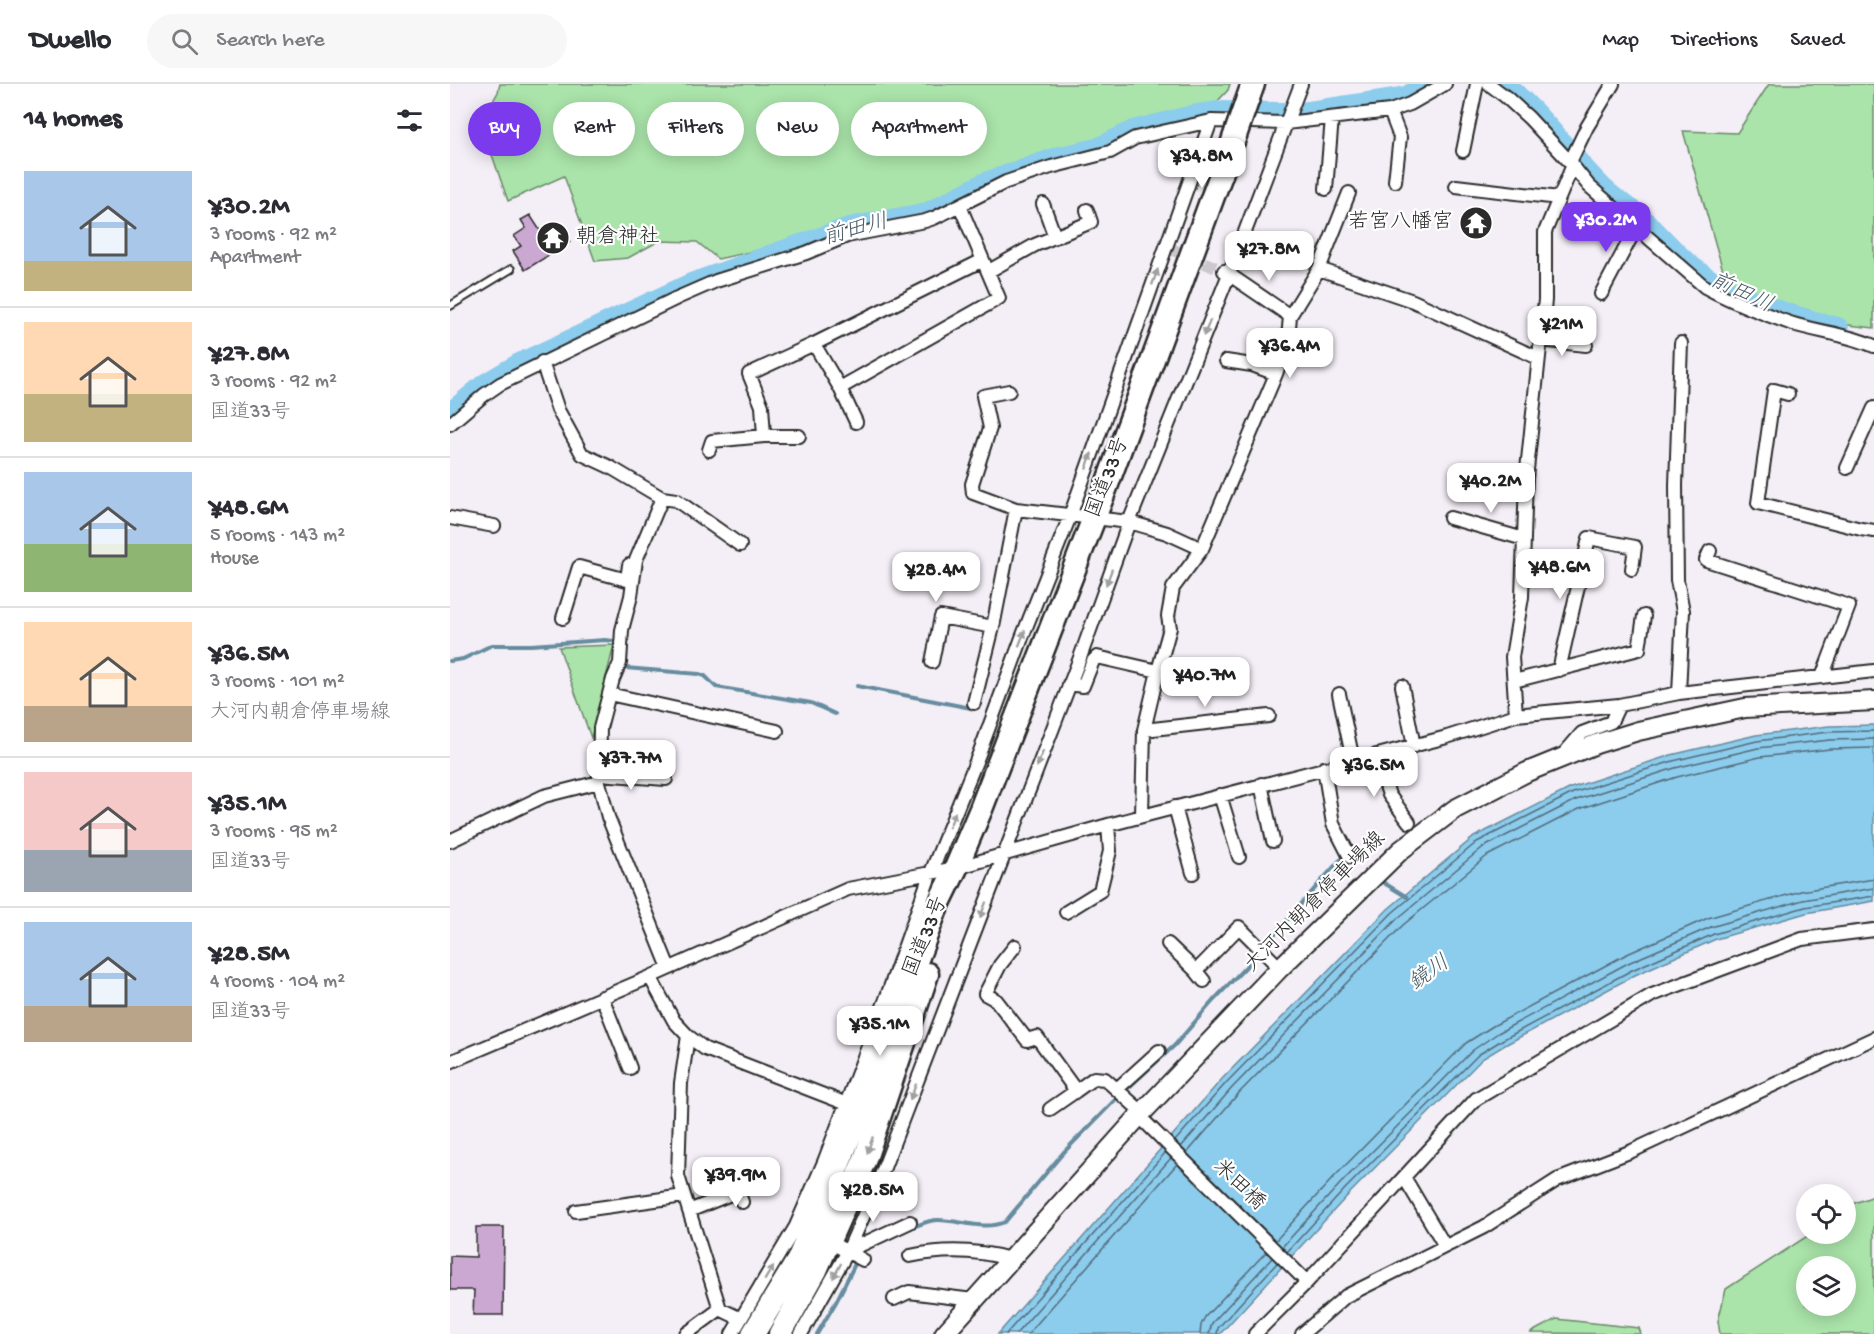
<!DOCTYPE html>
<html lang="en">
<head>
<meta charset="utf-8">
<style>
  :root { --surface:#fff; --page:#f7f7f7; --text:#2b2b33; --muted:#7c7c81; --line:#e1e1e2; --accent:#7c3aed }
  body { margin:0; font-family:"Gochi Hand","Klee One",sans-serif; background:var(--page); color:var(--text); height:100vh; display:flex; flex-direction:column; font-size:22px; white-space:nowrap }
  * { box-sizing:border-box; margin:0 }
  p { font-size:20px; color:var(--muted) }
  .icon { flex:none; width:33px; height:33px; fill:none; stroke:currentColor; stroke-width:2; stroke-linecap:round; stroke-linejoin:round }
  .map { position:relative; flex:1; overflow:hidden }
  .sheet { display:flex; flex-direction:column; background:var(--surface); width:450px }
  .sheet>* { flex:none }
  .banner { position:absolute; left:18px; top:18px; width:570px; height:54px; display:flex; gap:12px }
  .controls { position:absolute; left:1346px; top:1100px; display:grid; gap:12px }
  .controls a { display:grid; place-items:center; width:60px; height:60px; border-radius:50%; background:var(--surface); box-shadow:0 3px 15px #0003; font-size:30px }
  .price { position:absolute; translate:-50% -51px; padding:0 14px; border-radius:12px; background:#fff; color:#222; font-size:20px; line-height:39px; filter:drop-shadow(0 2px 3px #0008) }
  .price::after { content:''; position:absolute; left:50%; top:36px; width:18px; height:14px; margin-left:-9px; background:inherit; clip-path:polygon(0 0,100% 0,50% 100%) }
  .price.on { background:var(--accent); color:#fff }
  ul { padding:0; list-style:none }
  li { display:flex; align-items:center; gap:18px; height:150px; padding:0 24px }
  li+li { border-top:2px solid var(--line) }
  li span { display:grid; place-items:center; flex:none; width:168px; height:120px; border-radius:0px; color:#555 }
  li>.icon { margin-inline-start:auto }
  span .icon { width:72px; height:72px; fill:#fffc; stroke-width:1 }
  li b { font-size:26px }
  h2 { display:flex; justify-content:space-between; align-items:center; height:72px; padding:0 24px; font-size:26px }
  .tag { padding:0 21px; border-radius:27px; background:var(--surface); box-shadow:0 3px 15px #0003; font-size:21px; line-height:54px }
  .tag.on { background:var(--accent); color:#fff }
  header { display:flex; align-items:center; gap:36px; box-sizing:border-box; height:84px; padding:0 30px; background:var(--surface); border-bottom:2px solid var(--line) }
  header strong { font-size:28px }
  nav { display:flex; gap:33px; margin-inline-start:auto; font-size:21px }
  .search { width:420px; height:54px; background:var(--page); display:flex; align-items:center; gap:15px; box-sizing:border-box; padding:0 21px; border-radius:33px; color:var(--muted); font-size:22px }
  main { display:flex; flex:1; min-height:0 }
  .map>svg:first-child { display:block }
  .green { fill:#aae4aa; stroke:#6a886a; stroke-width:1.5; fill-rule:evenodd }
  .water { fill:#8ccced; stroke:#658c9f; stroke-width:1.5 }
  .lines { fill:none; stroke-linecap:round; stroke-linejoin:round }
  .shore { stroke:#526b79; stroke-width:1.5 }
  .stream { stroke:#658c9f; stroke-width:4 }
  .river { stroke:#8ccced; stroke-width:24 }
  .building { fill:#caa8d2; stroke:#2b2b2b; stroke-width:1.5 }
  .street-tunnel { stroke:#ccc7cd; stroke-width:12; stroke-dasharray:12 6; stroke-linecap:butt }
  .lane-casing { stroke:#2b2b2b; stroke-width:10 }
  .street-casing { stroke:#2b2b2b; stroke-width:16 }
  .secondary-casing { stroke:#2b2b2b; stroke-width:22 }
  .highway-casing { stroke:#2b2b2b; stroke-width:27 }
  .lane { stroke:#fff; stroke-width:6 }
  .street { stroke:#fff; stroke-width:12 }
  .secondary { stroke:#fff; stroke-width:18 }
  .highway { stroke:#fff; stroke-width:22 }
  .highway-bridge-casing { stroke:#2b2b2b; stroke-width:27; stroke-linecap:butt }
  .highway-bridge { stroke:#fff; stroke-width:22 }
  .oneway { fill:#a0a0a0 }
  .labels { text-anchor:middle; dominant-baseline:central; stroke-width:4.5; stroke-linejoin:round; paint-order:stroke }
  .poi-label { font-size:21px; fill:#2b2b2b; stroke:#fff; text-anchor:end }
  .street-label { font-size:21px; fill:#2b2b2b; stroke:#fff }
  .water-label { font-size:22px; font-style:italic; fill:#485b65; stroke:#fff }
</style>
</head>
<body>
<header>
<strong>Dwello</strong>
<div class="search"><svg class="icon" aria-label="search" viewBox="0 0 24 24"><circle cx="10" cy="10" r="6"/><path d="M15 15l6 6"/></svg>Search here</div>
<nav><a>Map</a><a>Directions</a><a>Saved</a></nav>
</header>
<main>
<section class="sheet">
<h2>14 homes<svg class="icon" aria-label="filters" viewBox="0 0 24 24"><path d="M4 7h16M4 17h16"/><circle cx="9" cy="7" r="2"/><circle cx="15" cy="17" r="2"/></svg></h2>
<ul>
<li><span style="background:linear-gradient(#a9c7e8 75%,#c2b280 0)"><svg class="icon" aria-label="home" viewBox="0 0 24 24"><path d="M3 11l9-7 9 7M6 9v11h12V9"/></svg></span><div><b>¥30.2M</b><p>3 rooms · 92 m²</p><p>Apartment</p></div></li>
<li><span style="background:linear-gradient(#ffd9b3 60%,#c2b280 0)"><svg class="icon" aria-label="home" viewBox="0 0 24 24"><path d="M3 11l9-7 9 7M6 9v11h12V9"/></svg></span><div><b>¥27.8M</b><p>3 rooms · 92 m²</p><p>国道33号</p></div></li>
<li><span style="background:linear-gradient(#a9c7e8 60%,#8fb573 0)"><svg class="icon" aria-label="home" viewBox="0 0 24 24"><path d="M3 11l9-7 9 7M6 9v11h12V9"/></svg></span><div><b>¥48.6M</b><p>5 rooms · 143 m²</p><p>House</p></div></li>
<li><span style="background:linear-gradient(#ffd9b3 70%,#b9a48a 0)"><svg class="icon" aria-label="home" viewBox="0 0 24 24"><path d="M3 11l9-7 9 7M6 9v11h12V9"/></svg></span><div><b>¥36.5M</b><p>3 rooms · 101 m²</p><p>大河内朝倉停車場線</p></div></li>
<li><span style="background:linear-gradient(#f6c9c9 65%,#9aa5b1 0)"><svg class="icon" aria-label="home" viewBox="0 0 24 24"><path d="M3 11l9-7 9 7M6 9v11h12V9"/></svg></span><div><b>¥35.1M</b><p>3 rooms · 95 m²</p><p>国道33号</p></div></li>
<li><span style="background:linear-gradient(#a9c7e8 70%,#b9a48a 0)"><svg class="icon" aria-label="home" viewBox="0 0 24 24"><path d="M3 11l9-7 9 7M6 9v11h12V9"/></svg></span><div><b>¥28.5M</b><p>4 rooms · 104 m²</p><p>国道33号</p></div></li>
</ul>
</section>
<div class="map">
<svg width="1424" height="1250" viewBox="0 0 1424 1250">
  <rect width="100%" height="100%" fill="#f4eef6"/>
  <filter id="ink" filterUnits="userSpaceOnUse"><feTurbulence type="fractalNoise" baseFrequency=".0167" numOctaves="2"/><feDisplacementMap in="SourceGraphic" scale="12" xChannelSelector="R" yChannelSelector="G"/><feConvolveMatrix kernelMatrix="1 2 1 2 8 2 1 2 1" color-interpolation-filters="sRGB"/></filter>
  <g filter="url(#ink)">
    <!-- green -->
    <path class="green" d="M50 0H780L778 6 765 20 737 27 682 45 649 62 621 65 536 92 506 111 424 137 376 151 268 175 247 158 209 157 178 174 145 177 114 92 58 117 31 39 48 8Z
      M1319 0H1424V244L1381 239 1278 204 1233 47 1287 49Z
      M164 561 141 654 109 563Z
      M1424 1112V1250H1270L1268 1237 1276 1205 1362 1149H1395V1124L1399 1121ZM1356 1182H1395V1221H1356Z
      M1106 1235 1189 1244 1191 1250 1080 1249Z"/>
    <!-- water -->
    <path class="water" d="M1424 641V817L1356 829 1266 855 1185 891 1055 961 1032 975 900 1109 770 1250H548L772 995 938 825 1024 753 1121 704 1221 671 1306 651 1379 642Z"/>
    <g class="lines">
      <!-- shore -->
      <path class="shore" d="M725 1057 776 999 942 829 1027 758 1123 709 1223 677 1307 657 1379 648 1424 647
        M731 1063 782 1004 947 835 1032 764 1126 716 1225 684 1308 664 1380 656 1424 655
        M737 1069 788 1010 953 841 1037 772 1129 725 1227 693 1310 673 1380 665 1424 664
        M826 1156 883 1094 1016 959 1043 942 1175 871 1258 834 1351 807 1424 795
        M832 1163 890 1100 1023 966 1048 949 1178 879 1261 843 1353 816 1424 804
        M837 1168 895 1105 1028 971 1052 956 1182 886 1264 850 1355 823 1424 812
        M556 1250 715 1069
        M566 1250 721 1074
        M578 1250 727 1080
        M750 1250 751 1241 755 1233 816 1168
        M759 1250 762 1239 822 1174
        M767 1250 768 1244 827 1179"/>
      <!-- stream -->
      <path class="stream" d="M0 577 13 575 42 561H81L155 556 164 557
        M175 584 249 590 255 592 266 603 361 619 385 630
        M407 602 521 624
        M934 799 957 813
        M816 860 889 777 892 775 903 781
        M676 1006 725 961 763 917 807 871
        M460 1144C469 1141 478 1136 488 1136 510 1136 534 1147 555 1138L613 1069 666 1015
        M367 1250 386 1218 407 1176"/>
      <!-- river -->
      <path class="river" d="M1052 0C1088 29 1114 66 1146 99 1158 113 1174 122 1188 133 1207 149 1222 169 1241 184 1283 217 1336 232 1387 245
        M851 30 950 15 957 14 979 0
        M0 331 36 301 68 282 244 200 399 145 478 130 536 100 607 75 647 66 684 48 747 32 769 29 834 30"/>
    </g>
    <!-- building -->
    <path class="building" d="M80 131 91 148 108 138 120 158 75 186 63 167 71 162 64 152 76 144 71 136Z
      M26 1143H54L53 1231H23L24 1206H0V1172L26 1173Z"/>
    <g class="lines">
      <!-- street-tunnel -->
      <path class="street-tunnel" d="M721 165 774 187"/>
      <defs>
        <path id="lane" d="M0 222 61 185"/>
        <path id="street" d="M1039 0 1056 13 1079 34 1118 76 1139 102 1255 203C1281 217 1311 229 1340 239 1367 248 1398 250 1424 262
          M940 27 950 53 945 97
          M1013 67 1027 0
          M1120 78 1137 43 1163 0
          M1006 102 1109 114
          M876 105 882 34
          M593 120 605 153
          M510 122 549 214 390 304 364 260 533 176
          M869 185 899 109
          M539 187 585 161 641 138 637 126
          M774 187 840 232
          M1151 210 1187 142
          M1090 256 1136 261
          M776 277 802 281 826 290
          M92 278 108 326 132 370 160 383 212 414 226 416 290 461
          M390 304 406 338
          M559 307 533 312 540 344 522 400 523 409 566 425
          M1338 310 1324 306 1308 419 1411 445 1424 447
          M0 340 34 311 50 300 227 214 266 197 356 169 397 152 475 137 484 134 556 98 601 83 660 68 685 54 761 37 836 39 940 27 960 20 995 0
          M314 352 312 322 299 290 364 260
          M259 366 262 357 314 352H349
          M1397 384 1424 324
          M0 434 44 442
          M1000 434 1074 455
          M1260 467 1256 476 1399 522 1372 593
          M113 534 129 483 177 496 179 481
          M482 578 491 533 543 543
          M1109 586 1139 454 1185 463 1182 485
          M1064 597 1189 565 1194 532
          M619 600 633 602 643 577 647 573 708 587
          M952 602 964 662
          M1229 609 1233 527 1227 496 1226 401 1231 259
          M159 610 327 647
          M889 610 903 676
          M524 619 543 543 566 425 679 438 717 449 752 465
          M1066 631 1062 573 1072 513 1076 395 1095 216V148L1122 83
          M694 646 819 632
          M926 671 939 711 959 738
          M1113 671 1132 649 1161 638 1169 621
          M874 684 883 740 900 773
          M149 690 216 695
          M149 698 150 644 163 595 170 579 172 546 181 512 186 476 212 414
          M811 700 823 757
          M770 711 789 773
          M725 723 743 789
          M692 731 694 646 708 587 720 544 718 532 723 504 752 465 826 290 838 255 840 232 869 185 963 217 1088 274
          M0 757 94 712 149 698 158 733 219 884
          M616 828 650 807 660 767 658 741
          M718 860 746 887 754 897
          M565 862 550 881 535 910 546 916 577 956 587 953 626 1007 644 994 655 995 693 1029
          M746 887 789 843 830 884
          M200 893 224 937 238 952 231 999 228 1092 270 1225 291 1235
          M152 913 180 984
          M238 952 255 965 397 1020
          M0 978 200 893 398 805 506 784 658 741 997 653 1066 631 1169 621 1229 609 1424 587
          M667 1005 709 967
          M600 1025 626 1007
          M689 1032 857 1198 805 1250
          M954 1093 995 1162
          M288 1107 292 1118
          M126 1127 234 1112
          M239 1127 288 1107 283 1094
          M374 1155 413 1176
          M896 1155 857 1198 1026 1015 1202 911 1352 855 1424 846
          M398 1167 460 1138
          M460 1172C493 1165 528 1166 560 1175
          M444 1215 459 1208 523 1216
          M236 1250 270 1225
          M282 1250 346 1142 374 1078 436 915 480 791 529 670 573 551 620 432 761 37
          M351 1250 398 1167 428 1099 631 571 679 438 779 190 851 0
          M852 1250 896 1212 1034 1143 1107 1096 1182 1067 1424 954"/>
        <path id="secondary" d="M494 1250 689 1032 830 884 951 766 1005 725 1077 688 1146 660 1188 647 1295 624 1424 617"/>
        <path id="highway" d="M797 17 803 0
          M303 1250 348 1176 393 1069 486 825 506 784 531 725 656 403 780 66
          M330 1250 366 1186 415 1075 477 890"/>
      </defs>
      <!-- lane casing -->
      <use href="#lane" class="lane-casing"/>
      <!-- street casing -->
      <use href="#street" class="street-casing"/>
      <!-- secondary casing -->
      <use href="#secondary" class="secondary-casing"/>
      <!-- highway casing -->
      <use href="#highway" class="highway-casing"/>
      <!-- lane -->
      <use href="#lane" class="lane"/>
      <!-- street -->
      <use href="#street" class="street"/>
      <!-- secondary -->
      <use href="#secondary" class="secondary"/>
      <!-- highway -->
      <use href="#highway" class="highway"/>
      <defs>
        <path id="highway-bridge" d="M780 66 797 17"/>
      </defs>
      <!-- highway-bridge casing -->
      <use href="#highway-bridge" class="highway-bridge-casing"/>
      <!-- highway-bridge -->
      <use href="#highway-bridge" class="highway-bridge"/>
    </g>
    <!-- one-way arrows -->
    <defs><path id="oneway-solid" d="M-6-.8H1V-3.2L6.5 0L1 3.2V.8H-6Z" transform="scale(1.5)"/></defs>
    <g class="oneway">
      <use href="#oneway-solid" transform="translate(705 193) rotate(-70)"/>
      <use href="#oneway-solid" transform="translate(757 244) rotate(112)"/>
      <use href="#oneway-solid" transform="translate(639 377) rotate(-71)"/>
      <use href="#oneway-solid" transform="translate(659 493) rotate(110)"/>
      <use href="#oneway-solid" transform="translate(572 554) rotate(-69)"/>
      <use href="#oneway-solid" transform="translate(590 675) rotate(111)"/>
      <use href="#oneway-solid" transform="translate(502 736) rotate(-68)"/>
      <use href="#oneway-solid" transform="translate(533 826) rotate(111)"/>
      <use href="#oneway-solid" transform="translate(463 1008) rotate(111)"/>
      <use href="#oneway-solid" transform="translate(420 1061) rotate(109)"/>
      <use href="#oneway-solid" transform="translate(387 1187) rotate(118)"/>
      <use href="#oneway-solid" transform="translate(319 1189) rotate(-59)"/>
    </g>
  </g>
  <!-- icons -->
  <defs>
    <symbol id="temple-disc" viewBox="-11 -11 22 22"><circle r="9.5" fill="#2b2b2b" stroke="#fff"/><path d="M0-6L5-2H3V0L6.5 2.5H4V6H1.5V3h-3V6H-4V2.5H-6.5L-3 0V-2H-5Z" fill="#fff"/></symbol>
  </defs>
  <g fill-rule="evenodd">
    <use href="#temple-disc" x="1007" y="120" width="38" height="38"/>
    <use href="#temple-disc" x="84" y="135" width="38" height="38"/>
  </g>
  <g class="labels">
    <!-- poi labels -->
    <g class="poi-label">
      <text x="1003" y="139">若宮八幡宮</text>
      <text x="126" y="154" text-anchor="start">朝倉神社</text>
    </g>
    <!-- street labels -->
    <g class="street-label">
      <text transform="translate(659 394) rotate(-69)">国道33号</text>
      <text transform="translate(866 819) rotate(-45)">大河内朝倉停車場線</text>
      <text transform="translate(477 853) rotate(-68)">国道33号</text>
      <text transform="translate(788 1102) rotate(44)">米田橋</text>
    </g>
    <!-- water labels -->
    <g class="water-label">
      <text transform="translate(406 147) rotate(-15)">前田川</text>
      <text transform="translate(1291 210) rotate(25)">前田川</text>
      <text transform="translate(980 890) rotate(-35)">鏡川</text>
    </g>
  </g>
</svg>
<div class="controls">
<a><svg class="icon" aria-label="locate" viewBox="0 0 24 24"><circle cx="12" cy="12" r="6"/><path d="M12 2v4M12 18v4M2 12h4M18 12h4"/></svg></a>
<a><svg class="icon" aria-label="layers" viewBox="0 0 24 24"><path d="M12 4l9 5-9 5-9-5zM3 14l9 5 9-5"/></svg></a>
</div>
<b class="price" style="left:752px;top:105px">¥34.8M</b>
<b class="price on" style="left:1156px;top:169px">¥30.2M</b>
<b class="price" style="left:819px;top:198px">¥27.8M</b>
<b class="price" style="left:1112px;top:273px">¥21M</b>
<b class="price" style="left:840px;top:295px">¥36.4M</b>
<b class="price" style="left:1041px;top:430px">¥40.2M</b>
<b class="price" style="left:1110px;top:516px">¥48.6M</b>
<b class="price" style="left:486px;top:519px">¥28.4M</b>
<b class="price" style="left:755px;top:624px">¥40.7M</b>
<b class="price" style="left:181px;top:707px">¥37.7M</b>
<b class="price" style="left:924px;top:714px">¥36.5M</b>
<b class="price" style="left:430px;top:973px">¥35.1M</b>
<b class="price" style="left:286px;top:1124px">¥39.9M</b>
<b class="price" style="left:423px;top:1139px">¥28.5M</b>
<div class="banner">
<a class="tag on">Buy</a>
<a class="tag">Rent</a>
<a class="tag">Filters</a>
<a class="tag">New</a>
<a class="tag">Apartment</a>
</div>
</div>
</main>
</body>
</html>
